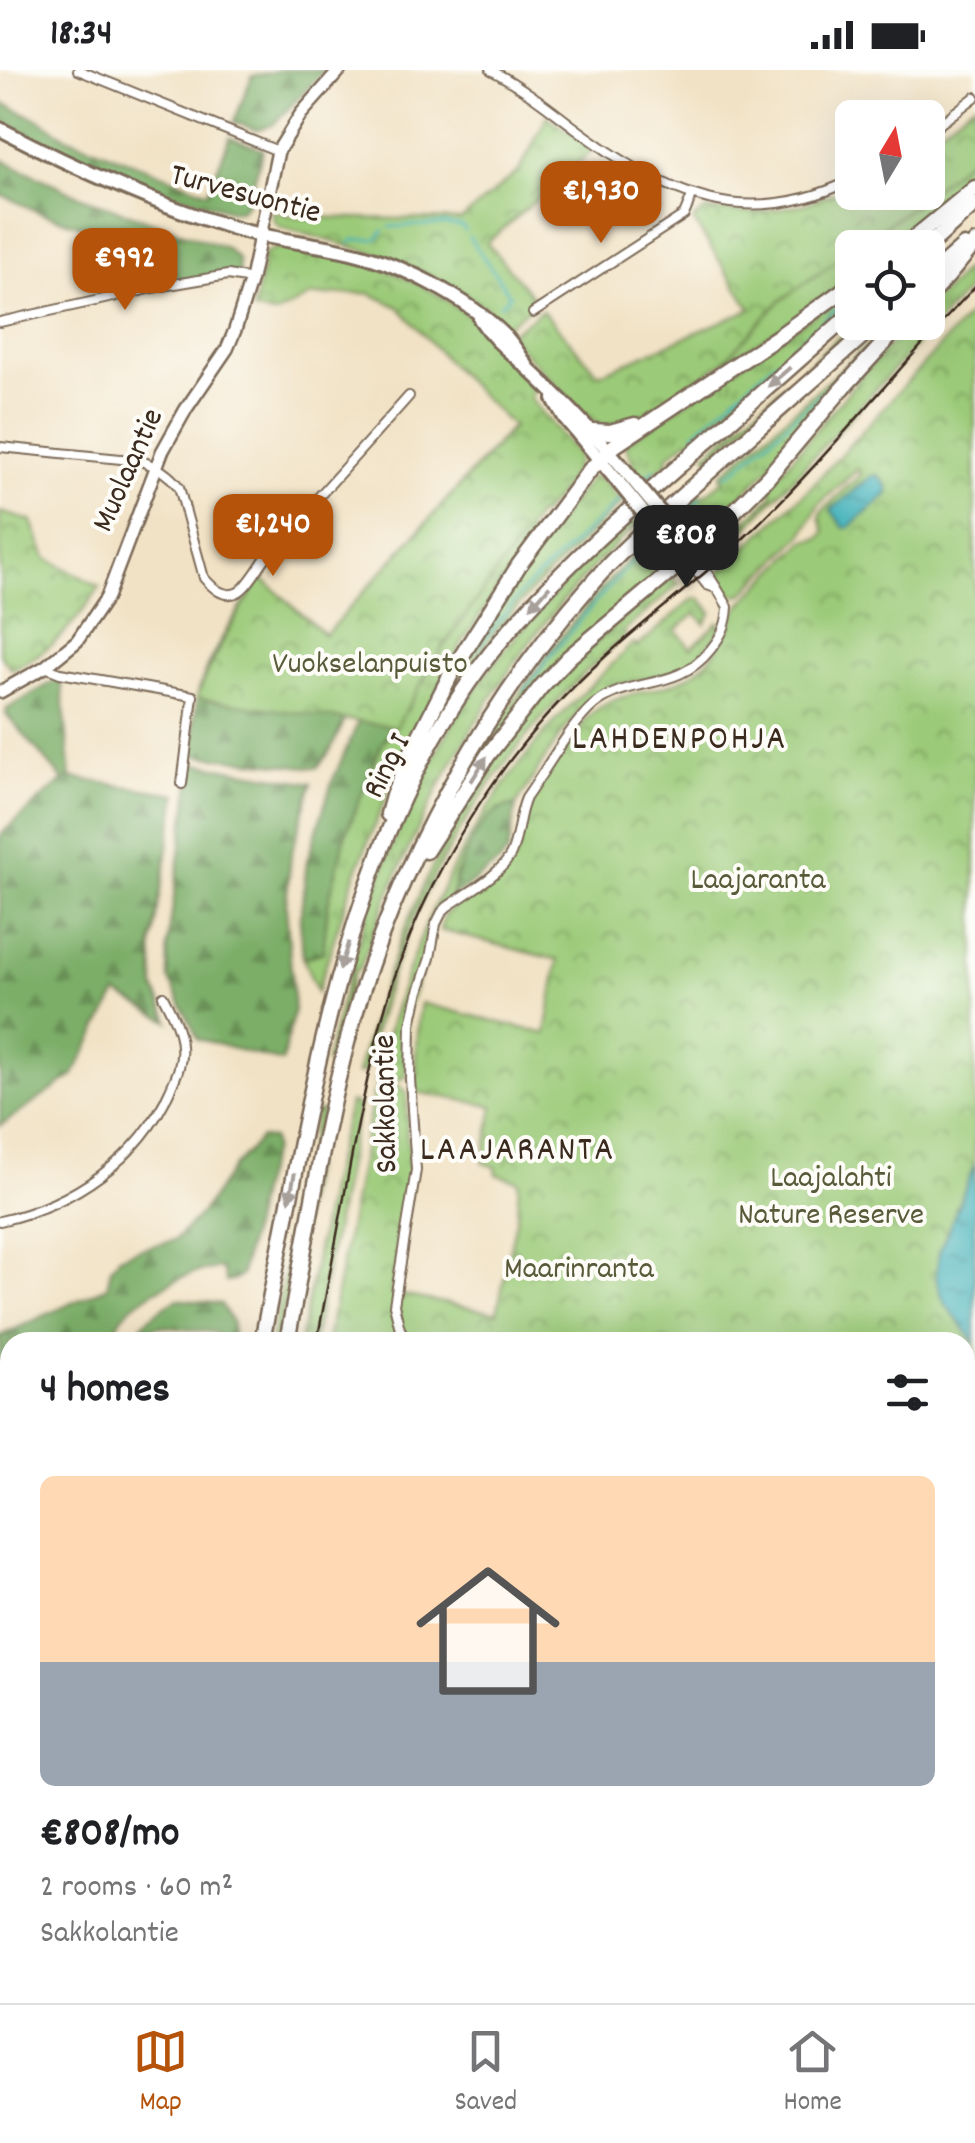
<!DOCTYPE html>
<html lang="en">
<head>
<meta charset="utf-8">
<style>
  :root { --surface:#fff; --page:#f6f6f6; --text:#202124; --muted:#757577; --line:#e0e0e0; --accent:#b45309 }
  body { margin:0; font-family:Dekko,sans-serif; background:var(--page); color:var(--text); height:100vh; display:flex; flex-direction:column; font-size:38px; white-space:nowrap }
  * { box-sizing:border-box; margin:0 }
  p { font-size:32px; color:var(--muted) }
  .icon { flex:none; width:55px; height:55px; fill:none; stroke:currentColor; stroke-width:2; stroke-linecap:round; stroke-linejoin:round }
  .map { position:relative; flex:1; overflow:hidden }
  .sheet { position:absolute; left:0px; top:1262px; width:975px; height:672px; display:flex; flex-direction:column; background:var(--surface); border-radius:30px 30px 0 0; box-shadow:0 10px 40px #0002 }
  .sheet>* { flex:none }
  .needle { width:65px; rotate:10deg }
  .controls { position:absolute; left:835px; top:30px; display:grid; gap:20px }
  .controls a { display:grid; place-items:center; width:110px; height:110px; border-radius:15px; background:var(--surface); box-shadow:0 10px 40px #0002; font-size:50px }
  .price { position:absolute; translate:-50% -85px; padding:0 22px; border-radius:20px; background:var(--accent); color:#fff; font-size:32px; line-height:65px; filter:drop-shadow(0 2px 5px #0008) }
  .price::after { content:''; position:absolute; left:50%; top:60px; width:30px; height:22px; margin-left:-15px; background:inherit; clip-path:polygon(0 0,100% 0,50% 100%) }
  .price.current { background:#222; color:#fff }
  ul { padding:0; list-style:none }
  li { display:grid; align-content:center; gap:20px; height:530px; padding:0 40px }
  li span { display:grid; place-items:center; height:310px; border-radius:15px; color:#555 }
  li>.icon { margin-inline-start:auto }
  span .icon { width:180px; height:180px; fill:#fffc; stroke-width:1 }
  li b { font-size:42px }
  h2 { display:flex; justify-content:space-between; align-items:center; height:120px; padding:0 40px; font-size:42px }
  .status { display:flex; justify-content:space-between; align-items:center; height:70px; padding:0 50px; background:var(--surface); direction:ltr }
  .status svg { height:28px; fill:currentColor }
  .dock { display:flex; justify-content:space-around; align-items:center; height:140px; border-top:2px solid var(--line); background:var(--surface); font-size:28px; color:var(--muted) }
  .dock a { display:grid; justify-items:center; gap:5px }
  .dock .current { color:var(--accent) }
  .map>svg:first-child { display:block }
  .grass { fill:url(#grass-tufts); stroke:#6b7a4b; stroke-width:2.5 }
  .forest { fill:url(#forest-firs); stroke:#5c6c43; stroke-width:2.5 }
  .park { fill:url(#park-crowns); stroke:#6b7a4b; stroke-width:2.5 }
  .water { fill:url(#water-ripples); stroke:#3d6d6c; stroke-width:2.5 }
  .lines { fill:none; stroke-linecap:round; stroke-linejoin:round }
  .stream { stroke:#3fb0b9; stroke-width:2.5 }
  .street-casing { stroke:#7b6a58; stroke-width:12 }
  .secondary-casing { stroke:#7b6a58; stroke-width:16 }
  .primary-casing { stroke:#7b6a58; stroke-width:18 }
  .highway-casing { stroke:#7b6a58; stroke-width:19 }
  .street { stroke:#fff; stroke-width:8 }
  .secondary { stroke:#fff; stroke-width:11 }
  .primary { stroke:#fff; stroke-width:12 }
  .highway { stroke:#fff; stroke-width:14 }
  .tram { stroke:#3b2a1e; stroke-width:2.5 }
  .primary-bridge-casing { stroke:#7b6a58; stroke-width:18; stroke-linecap:butt }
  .primary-bridge { stroke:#fff; stroke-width:12 }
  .oneway { fill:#a79f9a }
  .labels { text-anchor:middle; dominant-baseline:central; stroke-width:8; stroke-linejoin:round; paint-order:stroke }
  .street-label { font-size:32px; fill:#3b2a1e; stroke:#fdfcf7 }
  .park-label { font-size:32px; fill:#585a39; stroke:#fdfcf7 }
  .neighbourhood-label { font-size:35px; letter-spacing:2.5px; fill:#3b2a1e; stroke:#fdfcf7 }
</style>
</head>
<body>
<div class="status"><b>18:34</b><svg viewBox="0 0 49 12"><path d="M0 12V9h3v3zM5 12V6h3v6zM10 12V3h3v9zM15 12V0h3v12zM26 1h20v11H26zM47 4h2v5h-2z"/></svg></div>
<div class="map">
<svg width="975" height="1933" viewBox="0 0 975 1933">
  <defs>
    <pattern id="grass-tufts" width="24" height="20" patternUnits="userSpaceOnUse" patternTransform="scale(2.5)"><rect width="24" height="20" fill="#9bca78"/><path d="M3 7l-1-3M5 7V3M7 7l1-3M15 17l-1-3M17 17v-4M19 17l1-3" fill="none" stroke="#80a462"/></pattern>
    <pattern id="forest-firs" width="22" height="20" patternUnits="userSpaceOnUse" patternTransform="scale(2.5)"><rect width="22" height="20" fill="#7cae68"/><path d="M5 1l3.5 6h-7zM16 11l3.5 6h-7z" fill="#678e55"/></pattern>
    <pattern id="park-crowns" width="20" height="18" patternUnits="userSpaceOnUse" patternTransform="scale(2.5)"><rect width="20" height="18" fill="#9bca78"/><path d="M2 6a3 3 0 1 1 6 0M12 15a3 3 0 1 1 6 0" fill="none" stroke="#80a462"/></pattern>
    <pattern id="water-ripples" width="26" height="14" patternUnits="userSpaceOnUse" patternTransform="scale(2.5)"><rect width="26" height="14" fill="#3fb0b9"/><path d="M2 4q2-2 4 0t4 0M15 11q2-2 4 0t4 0" fill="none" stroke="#368f96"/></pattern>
  </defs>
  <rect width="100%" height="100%" fill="#fdfcf7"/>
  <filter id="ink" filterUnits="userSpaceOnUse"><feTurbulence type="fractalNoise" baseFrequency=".01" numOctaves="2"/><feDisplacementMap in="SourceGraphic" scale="20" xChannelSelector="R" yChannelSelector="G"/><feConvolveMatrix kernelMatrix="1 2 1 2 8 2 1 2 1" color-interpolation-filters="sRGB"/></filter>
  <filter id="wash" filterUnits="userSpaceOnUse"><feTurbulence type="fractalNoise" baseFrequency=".0048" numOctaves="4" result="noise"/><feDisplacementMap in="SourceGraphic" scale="40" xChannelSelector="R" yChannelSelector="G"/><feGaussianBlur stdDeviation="2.25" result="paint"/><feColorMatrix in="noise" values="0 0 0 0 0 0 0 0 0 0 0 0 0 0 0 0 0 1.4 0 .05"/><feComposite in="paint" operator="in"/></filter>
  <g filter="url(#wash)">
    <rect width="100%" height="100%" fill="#f1e2c5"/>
    <!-- grass -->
    <path class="grass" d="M975 83V110L928 150 892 177 855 178 918 132Z
      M852 179V207L786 255 722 293 641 347 598 354 747 260 781 230Z
      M975 191V212C886 306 801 404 709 496L706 493 731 465 772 426 771 416 782 400 863 304 910 253 928 252V236Z
      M852 219V230L692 371 689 369 667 387 669 391 642 414 625 374Z
      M855 253H865L709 388 706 384Z
      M873 271 876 272 772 395 694 473 690 471 672 449 699 424 702 427 724 410 721 405Z
      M592 406 605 413 622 433 530 522 497 560 447 624C485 545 539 476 592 406Z
      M634 448 639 453C509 567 417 738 360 899L355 900 347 925 351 927 332 994 326 993C359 853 404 712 492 596 534 541 583 494 634 448Z
      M532 453 526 461 531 465 521 484 462 573 392 712 352 813 317 922 303 888 323 882 328 834 345 766 380 678 447 558Z
      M651 468 664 483 667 498 489 676 486 675C534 597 585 531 651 468Z
      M672 507 679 514 624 561 626 565C524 653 443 765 396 892 382 928 374 965 364 1002L357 1004C396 858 453 728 554 614 590 575 632 541 672 507Z
      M693 529H701L712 542 705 554 696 543 676 560 691 578 719 552 722 555C718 565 711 572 704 580 672 616 636 602 599 624 568 644 537 704 516 735L497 740 456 804 451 828 439 838 434 847 424 893 406 943V1007L385 1014H375C403 889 454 772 537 672 566 637 602 606 633 573L637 577Z
      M350 1032 358 1036 313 1272H300L330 1110Z
      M316 1041 322 1042 278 1272H271Z"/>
    <!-- forest -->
    <path class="forest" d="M280 0H325L273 55 256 60 234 52 252 6Z
      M0 32 40 50 66 67 208 122 230 67 263 79 248 132 240 141H231L183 126 156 123 73 89 0 49Z
      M0 89 82 127 226 178 238 189 239 205 181 211 158 180 41 143 0 124Z
      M513 356 518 359 352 635 330 681 317 698 193 685C194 667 194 647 197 629 203 593 240 537 262 508L325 565Z
      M448 558 380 678 345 766 328 834 323 882 303 888 300 850 307 791 332 712 364 639Z
      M61 607 71 708 177 724 152 875 155 918 169 951 117 924 73 1006 0 1056V765L63 710 6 644 7 639Z
      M193 693 312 713 291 785 286 835 294 940 282 992 198 969 169 909 167 877Z
      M516 735 508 782 501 791 451 828C456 803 476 750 501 739 505 737 511 737 516 735Z
      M261 1068 272 1069 273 1078 260 1118 241 1205 234 1210 226 1212 222 1199C194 1196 138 1226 121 1249 117 1255 116 1265 114 1272H10V1315L0 1317V1266L107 1217 111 1198 119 1187 136 1180 175 1170 202 1142 233 1097Z
      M177 1229 221 1234 232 1252V1272H217V1263L161 1256 146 1259 133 1272H130C140 1252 158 1240 177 1229Z"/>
    <!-- park -->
    <path class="park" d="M975 33V83L918 132 780 231 722 293 631 353 610 356 598 354 588 348 508 265 542 240 599 304 751 239 693 150 706 140 755 143 805 134 852 115V122H928V68Z
      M547 46 594 79 487 173 537 232 502 259 493 250 489 239 434 207 388 187 281 157C275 153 271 149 272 141L298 147 461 150 520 100Z
      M275 178C338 179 411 202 462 241 490 263 512 293 534 321L530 328 578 385C576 408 555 427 542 445L539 444 532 453 443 577 396 657 197 628V626C215 584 235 545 262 508L325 565 513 357 457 302 399 237 369 223 311 226 274 245 253 240 262 201 263 185Z
      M975 238V1933H267L266 1925H965V1272H327L374 1021 390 1020 399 1016 407 1023V1068L412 1100 403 1163 391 1223 497 1243 517 1145 519 1111 497 1104 496 1097 483 1093 494 1036 416 1022C415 992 415 962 421 933L546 964 558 890 440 860 444 845 515 791 528 737 545 708 589 646C618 618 664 625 696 601 709 591 723 573 730 558 733 551 733 544 739 537 759 514 783 493 805 471L820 468 825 462 820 448 822 441 861 404 858 399 819 434 803 464 743 524C726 528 724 519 715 506L808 420Z
      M0 442 32 451 46 488 100 517C70 560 59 574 13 600L0 585Z"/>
    <!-- water -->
    <path class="water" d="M873 405 879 406 888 417V424L850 457 844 458 831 440Z
      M975 1094V1273L944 1232 936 1208 939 1182Z
      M975 1421V1900L965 1891V1425Z"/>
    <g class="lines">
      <!-- stream -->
      <path class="stream" d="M390 157 443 154 462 156 465 161
        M469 167 510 225 500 235
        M350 173 353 170 377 169 384 160
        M694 363 852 225
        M736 399 830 315
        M725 406 736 399
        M640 412 655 399
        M673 452 700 428
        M475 580 523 521 623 427
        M524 622C563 566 608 516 656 468"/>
    </g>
  </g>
  <g filter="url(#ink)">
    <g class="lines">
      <defs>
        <path id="street" d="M78 0 278 81
          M491 0C521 16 548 37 574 57 664 124 744 163 852 110
          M928 63 975 27
          M533 243 684 145 692 126
          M0 252 163 216 228 205 251 209
          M0 377 141 391C157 396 169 404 179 417L204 508C212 517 223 528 236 523 247 520 262 491 270 482 316 429 363 378 409 326
          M687 490 707 515 715 518
          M45 597 60 603 193 626 182 714
          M0 1151C72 1135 140 1089 170 1020 176 1007 183 992 181 976 180 958 171 942 163 926
          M408 1272 400 1259 394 1235 416 1100 410 1009 411 954 418 924 430 888 436 854 442 842 447 837C465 824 502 804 511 784 519 766 518 746 526 728 544 703 572 652 595 634 631 606 678 622 711 579 722 565 727 555 728 537 717 518 707 501 693 483
          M0 1409 10 1407
          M79 1933V1925"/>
        <path id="secondary" d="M0 622 45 597 77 571 107 527 162 382 186 339 227 279 235 260 251 209 278 81 301 44 340 0"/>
        <path id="primary" d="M0 59C75 98 149 132 230 157 267 169 305 172 342 180 396 191 469 228 507 268 516 278 522 289 529 299
          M480 249C494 271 512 283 530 300 565 333 598 367 629 405
          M554 329 565 348 619 413"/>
        <path id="highway" d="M902 178 975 118
          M926 178 975 134
          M928 208 964 176
          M928 227 947 207 975 173
          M593 361 610 362 635 355
          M388 744 393 726 412 681 454 598 519 495 590 400 614 376 782 264 852 214
          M426 781 488 685 541 617 569 587 693 483 768 407 841 320 903 252
          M262 1272C274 1206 288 1139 301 1072 336 901 380 724 490 584 543 516 607 459 671 403 732 349 792 296 852 243
          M287 1272C307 1166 323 1058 352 954 397 795 484 635 593 512 623 478 658 448 691 418 753 362 816 308 878 252
          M198 1933 199 1925
          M223 1933 224 1925"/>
      </defs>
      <!-- street casing -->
      <use href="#street" class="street-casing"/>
      <!-- secondary casing -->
      <use href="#secondary" class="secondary-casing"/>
      <!-- primary casing -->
      <use href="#primary" class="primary-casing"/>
      <!-- highway casing -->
      <use href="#highway" class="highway-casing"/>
      <!-- street -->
      <use href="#street" class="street"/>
      <!-- secondary -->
      <use href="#secondary" class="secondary"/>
      <!-- primary -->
      <use href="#primary" class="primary"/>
      <!-- highway -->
      <use href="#highway" class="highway"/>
      <!-- tram -->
      <path class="tram" d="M317 1272C329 1208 341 1144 353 1079 368 1005 382 931 412 861 456 756 522 661 607 585 654 543 705 506 750 462 830 385 898 297 975 217
        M250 1925V1933"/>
      <defs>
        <path id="primary-bridge" d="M629 405 678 464
          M619 413 668 473"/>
      </defs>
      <!-- primary-bridge casing -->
      <use href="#primary-bridge" class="primary-bridge-casing"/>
      <!-- primary-bridge -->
      <use href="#primary-bridge" class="primary-bridge"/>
    </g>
    <!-- one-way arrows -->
    <defs><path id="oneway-solid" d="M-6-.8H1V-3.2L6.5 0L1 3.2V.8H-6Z" transform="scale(2.5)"/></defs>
    <g class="oneway">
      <use href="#oneway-solid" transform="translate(779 307) rotate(139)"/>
      <use href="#oneway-solid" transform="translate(540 527) rotate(131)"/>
      <use href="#oneway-solid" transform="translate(479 699) rotate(-58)"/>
      <use href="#oneway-solid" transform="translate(344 886) rotate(108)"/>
      <use href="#oneway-solid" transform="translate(292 1117) rotate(101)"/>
    </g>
  </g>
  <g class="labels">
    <!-- street labels -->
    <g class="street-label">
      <text transform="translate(245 126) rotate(15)">Turvesuontie</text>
      <text transform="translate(130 401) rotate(-66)">Muolaantie</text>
      <text transform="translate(389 697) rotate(-63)">Ring I</text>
      <text transform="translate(388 1034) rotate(-91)">Sakkolantie</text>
    </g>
    <!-- park labels -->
    <g class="park-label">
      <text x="370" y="596">Vuokselanpuisto</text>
      <text x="758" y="812">Laajaranta</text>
      <text x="831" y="1110">Laajalahti<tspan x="831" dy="37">Nature Reserve</tspan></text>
      <text x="579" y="1201">Maarinranta</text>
    </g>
    <!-- neighbourhood labels -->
    <g class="neighbourhood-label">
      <text x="680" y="671">LAHDENPOHJA</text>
      <text x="518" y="1082">LAAJARANTA</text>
    </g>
  </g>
</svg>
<div class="controls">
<a><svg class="needle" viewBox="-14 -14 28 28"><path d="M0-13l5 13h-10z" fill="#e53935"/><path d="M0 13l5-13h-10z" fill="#757577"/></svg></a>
<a><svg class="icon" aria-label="locate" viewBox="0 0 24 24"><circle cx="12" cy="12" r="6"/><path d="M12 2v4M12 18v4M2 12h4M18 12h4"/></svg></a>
</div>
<b class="price" style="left:601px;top:176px">€1,930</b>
<b class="price" style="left:125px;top:243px">€992</b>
<b class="price" style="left:273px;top:509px">€1,240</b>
<b class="price current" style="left:686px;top:520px">€808</b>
<section class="sheet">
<h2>4 homes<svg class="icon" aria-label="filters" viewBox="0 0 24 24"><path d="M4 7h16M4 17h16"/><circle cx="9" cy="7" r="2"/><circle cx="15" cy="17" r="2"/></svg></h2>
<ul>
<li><span style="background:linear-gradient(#ffd9b3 60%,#9aa5b1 0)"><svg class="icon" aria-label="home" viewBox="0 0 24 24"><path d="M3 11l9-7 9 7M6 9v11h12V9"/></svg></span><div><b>€808/mo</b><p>2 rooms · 60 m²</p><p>Sakkolantie</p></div></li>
</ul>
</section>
</div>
<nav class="dock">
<a class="current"><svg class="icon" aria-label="map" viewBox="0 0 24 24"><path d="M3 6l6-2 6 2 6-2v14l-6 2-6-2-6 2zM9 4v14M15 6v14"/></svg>Map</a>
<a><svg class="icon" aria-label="saved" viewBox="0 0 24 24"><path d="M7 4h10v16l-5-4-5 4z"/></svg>Saved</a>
<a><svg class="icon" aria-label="home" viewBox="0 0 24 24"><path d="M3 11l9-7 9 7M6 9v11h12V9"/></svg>Home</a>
</nav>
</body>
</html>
